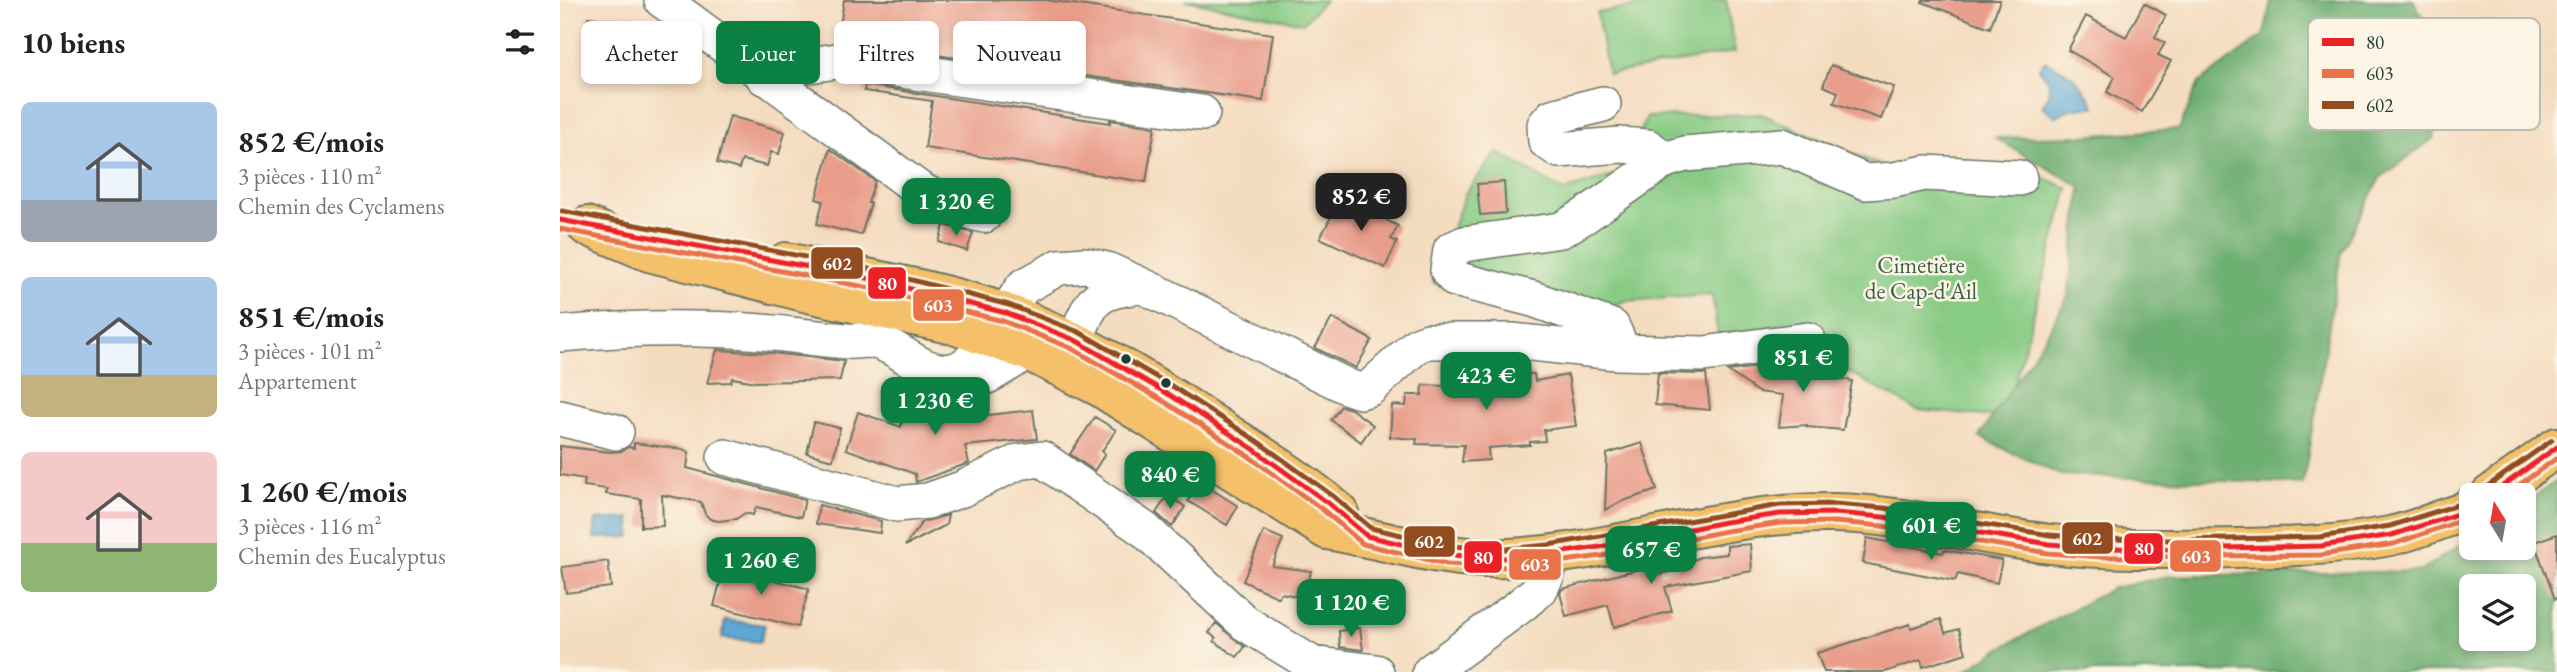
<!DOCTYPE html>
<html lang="fr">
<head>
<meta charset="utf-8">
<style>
  :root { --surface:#fff; --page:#f2f2f2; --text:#222; --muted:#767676; --accent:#0b8043 }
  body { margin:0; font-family:"EB Garamond",serif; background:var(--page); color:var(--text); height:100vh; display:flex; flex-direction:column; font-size:26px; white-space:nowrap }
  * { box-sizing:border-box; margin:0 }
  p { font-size:23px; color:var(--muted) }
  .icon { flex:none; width:38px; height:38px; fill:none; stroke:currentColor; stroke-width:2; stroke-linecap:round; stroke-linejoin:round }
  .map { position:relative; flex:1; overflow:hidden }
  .drawer { display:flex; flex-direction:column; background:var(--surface); width:560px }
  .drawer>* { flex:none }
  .banner { position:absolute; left:21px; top:21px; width:665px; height:63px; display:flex; gap:14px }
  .needle { width:46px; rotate:349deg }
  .fabs { position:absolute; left:1899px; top:483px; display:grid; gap:14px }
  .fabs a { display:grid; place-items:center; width:77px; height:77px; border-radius:10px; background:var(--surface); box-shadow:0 4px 10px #0003; font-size:35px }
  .price { position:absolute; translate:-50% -60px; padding:0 16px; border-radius:14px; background:var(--accent); color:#fff; font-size:23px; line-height:46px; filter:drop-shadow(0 2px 4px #0008) }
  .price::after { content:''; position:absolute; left:50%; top:42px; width:21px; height:16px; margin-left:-10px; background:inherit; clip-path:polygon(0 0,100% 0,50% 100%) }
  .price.active { background:#222; color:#fff }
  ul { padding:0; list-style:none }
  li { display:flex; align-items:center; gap:21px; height:175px; padding:0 21px }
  li span { display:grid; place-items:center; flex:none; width:196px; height:140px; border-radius:10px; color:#555 }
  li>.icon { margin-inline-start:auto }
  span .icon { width:84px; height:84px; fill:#fffc; stroke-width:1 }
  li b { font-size:30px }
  h2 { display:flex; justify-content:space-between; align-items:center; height:84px; padding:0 21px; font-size:30px }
  .pill { padding:0 24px; border-radius:10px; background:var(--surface); box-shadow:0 4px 10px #0003; font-size:24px; line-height:63px }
  .pill.active { background:var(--accent); color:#fff }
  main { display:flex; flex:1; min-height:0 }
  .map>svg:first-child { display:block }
  .green { fill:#88cb85; stroke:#54845c; stroke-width:2 }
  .forest { fill:#6eaf72; stroke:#467653; stroke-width:2; fill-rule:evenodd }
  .water { fill:#5da7d5; stroke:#3e7284; stroke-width:2 }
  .building { fill:#e99d8b }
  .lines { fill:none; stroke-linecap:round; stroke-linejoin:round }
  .minor-casing { stroke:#6a7565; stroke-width:38 }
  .major-casing { stroke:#6a7565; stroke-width:42 }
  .minor { stroke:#fff; stroke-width:35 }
  .major { stroke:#f4c16a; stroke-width:38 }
  .bus-1-casing { stroke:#fcf5e5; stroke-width:10 }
  .bus-2-casing { stroke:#fcf5e5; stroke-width:10 }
  .bus-3-casing { stroke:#fcf5e5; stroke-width:10 }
  .bus-1 { stroke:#ed2028; stroke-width:5 }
  .bus-2 { stroke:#e97249; stroke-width:5 }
  .bus-3 { stroke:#934c1f; stroke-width:5 }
  .bus-dot { fill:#1f3d34; stroke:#fcf5e5; stroke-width:2.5 }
  .labels { text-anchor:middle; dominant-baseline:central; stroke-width:5; stroke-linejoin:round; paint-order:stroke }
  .park-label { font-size:23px; fill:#396048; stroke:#fcf5e5 }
  .key { fill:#fcf5e5; stroke:#babeb0; stroke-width:2 }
  .key-label { font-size:19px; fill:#1f3d34 }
  .line-badge { stroke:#fcf5e5; stroke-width:2.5 }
  .badge-label { font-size:19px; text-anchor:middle; font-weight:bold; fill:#fff }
</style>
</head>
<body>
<main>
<section class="drawer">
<h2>10 biens<svg class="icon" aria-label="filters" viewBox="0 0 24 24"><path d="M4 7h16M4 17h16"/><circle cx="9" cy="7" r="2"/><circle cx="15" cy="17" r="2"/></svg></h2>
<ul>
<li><span style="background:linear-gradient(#a9c7e8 70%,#9aa5b1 0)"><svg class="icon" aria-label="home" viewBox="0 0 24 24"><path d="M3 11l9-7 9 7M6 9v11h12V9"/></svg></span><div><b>852 €/mois</b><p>3 pièces · 110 m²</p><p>Chemin des Cyclamens</p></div></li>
<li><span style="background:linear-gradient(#a9c7e8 70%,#c2b280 0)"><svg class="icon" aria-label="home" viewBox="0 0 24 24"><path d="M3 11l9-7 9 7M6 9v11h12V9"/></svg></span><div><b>851 €/mois</b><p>3 pièces · 101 m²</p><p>Appartement</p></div></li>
<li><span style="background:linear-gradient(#f6c9c9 65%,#8fb573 0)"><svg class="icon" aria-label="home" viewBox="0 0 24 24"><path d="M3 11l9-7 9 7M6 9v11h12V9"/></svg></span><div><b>1 260 €/mois</b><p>3 pièces · 116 m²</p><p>Chemin des Eucalyptus</p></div></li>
</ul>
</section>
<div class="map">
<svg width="1997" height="672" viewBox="0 0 1997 672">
  <rect width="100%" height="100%" fill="#fcf5e5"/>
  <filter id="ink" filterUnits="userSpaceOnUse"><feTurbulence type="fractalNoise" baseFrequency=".0143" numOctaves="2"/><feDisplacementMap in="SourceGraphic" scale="14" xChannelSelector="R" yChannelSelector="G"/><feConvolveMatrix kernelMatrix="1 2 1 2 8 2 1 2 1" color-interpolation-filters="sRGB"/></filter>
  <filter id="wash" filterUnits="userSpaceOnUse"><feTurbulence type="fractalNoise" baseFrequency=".00686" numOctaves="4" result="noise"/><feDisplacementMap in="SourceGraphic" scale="28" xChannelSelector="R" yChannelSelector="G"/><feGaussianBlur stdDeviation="1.57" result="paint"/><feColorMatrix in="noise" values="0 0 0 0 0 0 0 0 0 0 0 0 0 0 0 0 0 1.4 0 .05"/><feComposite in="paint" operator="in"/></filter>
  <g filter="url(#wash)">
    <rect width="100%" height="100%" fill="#f4dcbf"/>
    <!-- green -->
    <path class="green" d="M625 0H765L743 23Z
      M1111 0H1166L1175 52 1048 74 1037 13Z
      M1201 114 1322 166 1461 168 1508 188 1445 418 1357 410 1254 353 1248 340 1245 321 1158 335 1152 295 1065 301 1037 311 1030 334 873 283 905 194 937 152 1004 191 1058 174 1087 117Z"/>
    <!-- forest -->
    <path class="forest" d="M1711 0H1853L1883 53 1874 138 1820 178 1781 252 1743 484 1500 475 1419 437 1486 336 1508 296 1521 187 1435 138 1521 136 1619 129 1639 83 1704 35Z
      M1997 481V672H1404L1437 650 1553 588 1610 576 1861 571 1911 538V548H1964V504ZM1911 586H1964V639H1911Z"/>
    <!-- water -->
    <path class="water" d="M1484 61C1512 73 1520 80 1535 107 1519 107 1508 107 1496 117L1482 106 1488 97 1489 81 1479 69Z
      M70 518 71 537 34 538 36 520Z
      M165 620 205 625 200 642 162 638Z"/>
    <g id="blocks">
      <!-- building -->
      <path class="building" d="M284 0H486L713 34 703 101 312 46 313 44 278 39Z
        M1363 0H1440L1430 28 1362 2Z
        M1584 3 1606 15 1595 37 1605 43 1598 55 1611 61 1582 112 1547 92 1555 77 1508 50 1526 16 1566 37Z
        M28 17 102 25 120 38 118 52 74 45 72 61 24 56Z
        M1271 65 1334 87 1321 119 1274 103 1278 92 1263 86Z
        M305 85 550 123V120L595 127 586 182 365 148 372 101 304 91Z
        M170 116 225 132 219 154 211 152 207 166 182 160 179 169 157 163Z
        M270 149 315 181 308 203H311L301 235 257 224 263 201 256 199Z
        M944 182 946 213 920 215 917 184Z
        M782 196 838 226 831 239 837 242 825 268 760 238Z
        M384 225 413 233 407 251 379 242Z
        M772 318 812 340 796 368 755 348Z
        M157 350 211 353 284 361 280 380 196 382 172 378 171 382 147 383Z
        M910 361H931V373L974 374 975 381 1008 375 1016 426 984 430 985 441 970 442V445L928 448 929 460 902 462 904 445 856 444 857 439 830 437 832 405 846 406 847 395H862L863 385 908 387Z
        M1221 364 1277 372V378L1292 381 1283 430 1247 427V425L1219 427 1223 395 1198 392 1168 371Z
        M1098 373 1146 374 1150 410 1095 405Z
        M345 398 375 404 384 409 399 408 401 418 473 410 477 439 405 446 409 463 356 482 355 474 286 449 298 412 341 427Z
        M781 406 791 409 813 425 801 442 771 420Z
        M535 417 556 430 542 451 545 454 534 471 510 454Z
        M254 422 280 428 273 460 247 453Z
        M74 443 122 449 129 452 127 468 245 500 241 517 196 507 193 515 185 513 176 519 158 521 150 519 145 514 141 502 102 495 103 526 81 527V499L46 494 47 489 24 486 25 479 0 475V446L50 452 61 451 68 447 74 448Z
        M1082 443 1097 490 1063 501 1045 510 1047 454Z
        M640 482 678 506 667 525 628 501Z
        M608 495 625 507 612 527 596 513Z
        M259 505 321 521 320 533 256 524Z
        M388 515 386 525 345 546 362 522Z
        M704 531 723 539 712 566 751 571 745 598 721 593 719 598 683 581Z
        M1997 534V598L1995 599 1974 542Z
        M1307 538 1383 553 1384 550 1442 560 1437 583 1398 574 1395 581 1303 563Z
        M1190 544 1192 571 1105 587 1112 611 1054 627 1048 605 1006 616 1000 593 1002 589 1098 564 1101 575 1140 557 1167 554V546Z
        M48 561 51 587 6 593 2 567Z
        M164 567 249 589 238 627 154 606Z
        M1381 619 1385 633 1399 629 1406 653 1363 667 1361 660 1325 672H1264L1257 653 1350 624 1351 628Z
        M656 623 685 647 677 657 654 641 656 638 649 633Z
        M800 628 803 650 780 647 779 631Z"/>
    </g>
  </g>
  <g filter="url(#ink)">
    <use href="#blocks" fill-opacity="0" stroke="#6a7565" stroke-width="2"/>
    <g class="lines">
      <defs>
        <path id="minor" d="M102 0 359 189 390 206 424 215
          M204 77 227 68 277 61 642 113
          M1043 104 992 117 985 125 986 141 999 150 1060 145 1088 147 1105 160 1125 154 1222 146 1306 182 1334 180 1365 173 1459 178
          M446 313 463 287 499 267 525 265 547 270 600 294 788 387 800 391 810 388 857 345 868 341H952L1056 352 1144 354 1248 340
          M0 334C67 328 135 327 202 332 230 334 258 339 287 341 294 342 301 340 308 340 338 342 360 376 391 371 410 368 420 350 430 336
          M515 340C533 298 533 292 580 286
          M1056 352 1057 338 1052 327 973 299 895 279 888 270 891 250 904 244 1001 230 1023 217 1105 160
          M389 390C419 384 443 367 468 351
          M0 418 56 432
          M165 457 337 504 368 501 402 489 458 462 482 459 585 530 685 623 752 664 816 672
          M870 672 960 606 980 589 987 574 989 554"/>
        <path id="major" d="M27 226 89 252 248 293 394 325 468 351 540 387 767 530C827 540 886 561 948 558 1058 553 1163 511 1274 513 1347 514 1418 536 1491 544 1552 551 1614 549 1675 548 1727 547 1779 546 1830 536 1854 531 1878 520 1901 513L1911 507
          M226 262C299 277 376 289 448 314 523 341 581 377 648 421 692 450 738 477 779 512
          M1930 495 1997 447"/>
      </defs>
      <!-- minor casing -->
      <use href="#minor" class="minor-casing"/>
      <!-- major casing -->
      <use href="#major" class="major-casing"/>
      <!-- minor -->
      <use href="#minor" class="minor"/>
      <!-- major -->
      <use href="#major" class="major"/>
      <defs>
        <path id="bus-1" d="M0 220 307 278 446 313 515 340 610 395 692 448 768 503 807 536 888 555 946 558 989 554 1040 547 1165 522 1220 514 1275 513 1323 517 1489 544 1542 548 1616 549 1761 546 1832 535 1901 513 1911 507
          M1930 495 1997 447"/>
        <path id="bus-2" d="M0 229 305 287 443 321 511 348 605 402 687 455 763 510 803 544 887 564 946 567 990 563 1042 556 1166 531 1221 523 1275 522 1322 526 1488 553 1541 557 1761 555 1834 544 1911 517
          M1945 495 1997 458"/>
        <path id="bus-3" d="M2 211 309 269 449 305 519 332 615 388 697 441 773 496 811 528 889 546 946 549 988 545 1220 505 1275 504 1324 508 1490 535 1542 539 1616 540 1760 537 1830 526 1897 505 1906 499
          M1925 488 1992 440"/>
      </defs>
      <!-- bus-1 casing -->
      <use href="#bus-1" class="bus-1-casing"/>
      <!-- bus-2 casing -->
      <use href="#bus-2" class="bus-2-casing"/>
      <!-- bus-3 casing -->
      <use href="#bus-3" class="bus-3-casing"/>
      <!-- bus-1 -->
      <use href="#bus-1" class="bus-1"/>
      <!-- bus-2 -->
      <use href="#bus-2" class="bus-2"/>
      <!-- bus-3 -->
      <use href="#bus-3" class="bus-3"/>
    </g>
  </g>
  <!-- markers -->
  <g class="bus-dot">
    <circle cx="566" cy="359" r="6"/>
    <circle cx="606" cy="383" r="6"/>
  </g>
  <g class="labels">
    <!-- park labels -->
    <g class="park-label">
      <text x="1361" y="265">Cimetière<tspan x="1361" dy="26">de Cap-d'Ail</tspan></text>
    </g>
  </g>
  <!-- legend -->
  <rect x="1748" y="18" width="232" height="112" rx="10" class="key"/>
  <rect x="1762" y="38" width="32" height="8" fill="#ed2028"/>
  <rect x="1762" y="69" width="32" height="9" fill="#e97249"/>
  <rect x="1762" y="101" width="32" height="8" fill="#934c1f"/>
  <g class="key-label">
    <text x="1806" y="49">80</text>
    <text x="1806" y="80">603</text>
    <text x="1806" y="112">602</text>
  </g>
  <g class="line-badge">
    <rect x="250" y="246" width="54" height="34" rx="7" fill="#934c1f"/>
    <rect x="307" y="266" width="40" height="34" rx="7" fill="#ed2028"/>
    <rect x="352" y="288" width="53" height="34" rx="7" fill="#e97249"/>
    <rect x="1501" y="521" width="53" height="34" rx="7" fill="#934c1f"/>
    <rect x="843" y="525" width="53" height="33" rx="7" fill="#934c1f"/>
    <rect x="1563" y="532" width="41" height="33" rx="7" fill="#ed2028"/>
    <rect x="1609" y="539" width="53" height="34" rx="7" fill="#e97249"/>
    <rect x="903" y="540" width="40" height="34" rx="7" fill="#ed2028"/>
    <rect x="948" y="548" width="54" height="33" rx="7" fill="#e97249"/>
  </g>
  <g class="badge-label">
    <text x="277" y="270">602</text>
    <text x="327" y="290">80</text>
    <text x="378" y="312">603</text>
    <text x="1527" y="545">602</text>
    <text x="869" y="548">602</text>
    <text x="1584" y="555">80</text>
    <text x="1636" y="563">603</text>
    <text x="923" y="564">80</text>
    <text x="975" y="571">603</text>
  </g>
</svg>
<div class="fabs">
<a><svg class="needle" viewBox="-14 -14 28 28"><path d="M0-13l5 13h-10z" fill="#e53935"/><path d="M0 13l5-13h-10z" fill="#767676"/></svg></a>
<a><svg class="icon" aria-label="layers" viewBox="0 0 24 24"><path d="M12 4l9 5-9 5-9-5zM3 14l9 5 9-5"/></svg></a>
</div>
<b class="price active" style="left:801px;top:233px">852 €</b>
<b class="price" style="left:396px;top:238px">1 320 €</b>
<b class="price" style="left:1243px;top:394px">851 €</b>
<b class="price" style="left:926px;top:412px">423 €</b>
<b class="price" style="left:375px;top:437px">1 230 €</b>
<b class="price" style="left:610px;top:511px">840 €</b>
<b class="price" style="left:1371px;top:562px">601 €</b>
<b class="price" style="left:1091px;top:586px">657 €</b>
<b class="price" style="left:201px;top:597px">1 260 €</b>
<b class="price" style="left:791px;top:639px">1 120 €</b>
<div class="banner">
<a class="pill">Acheter</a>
<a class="pill active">Louer</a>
<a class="pill">Filtres</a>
<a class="pill">Nouveau</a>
</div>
</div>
</main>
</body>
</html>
